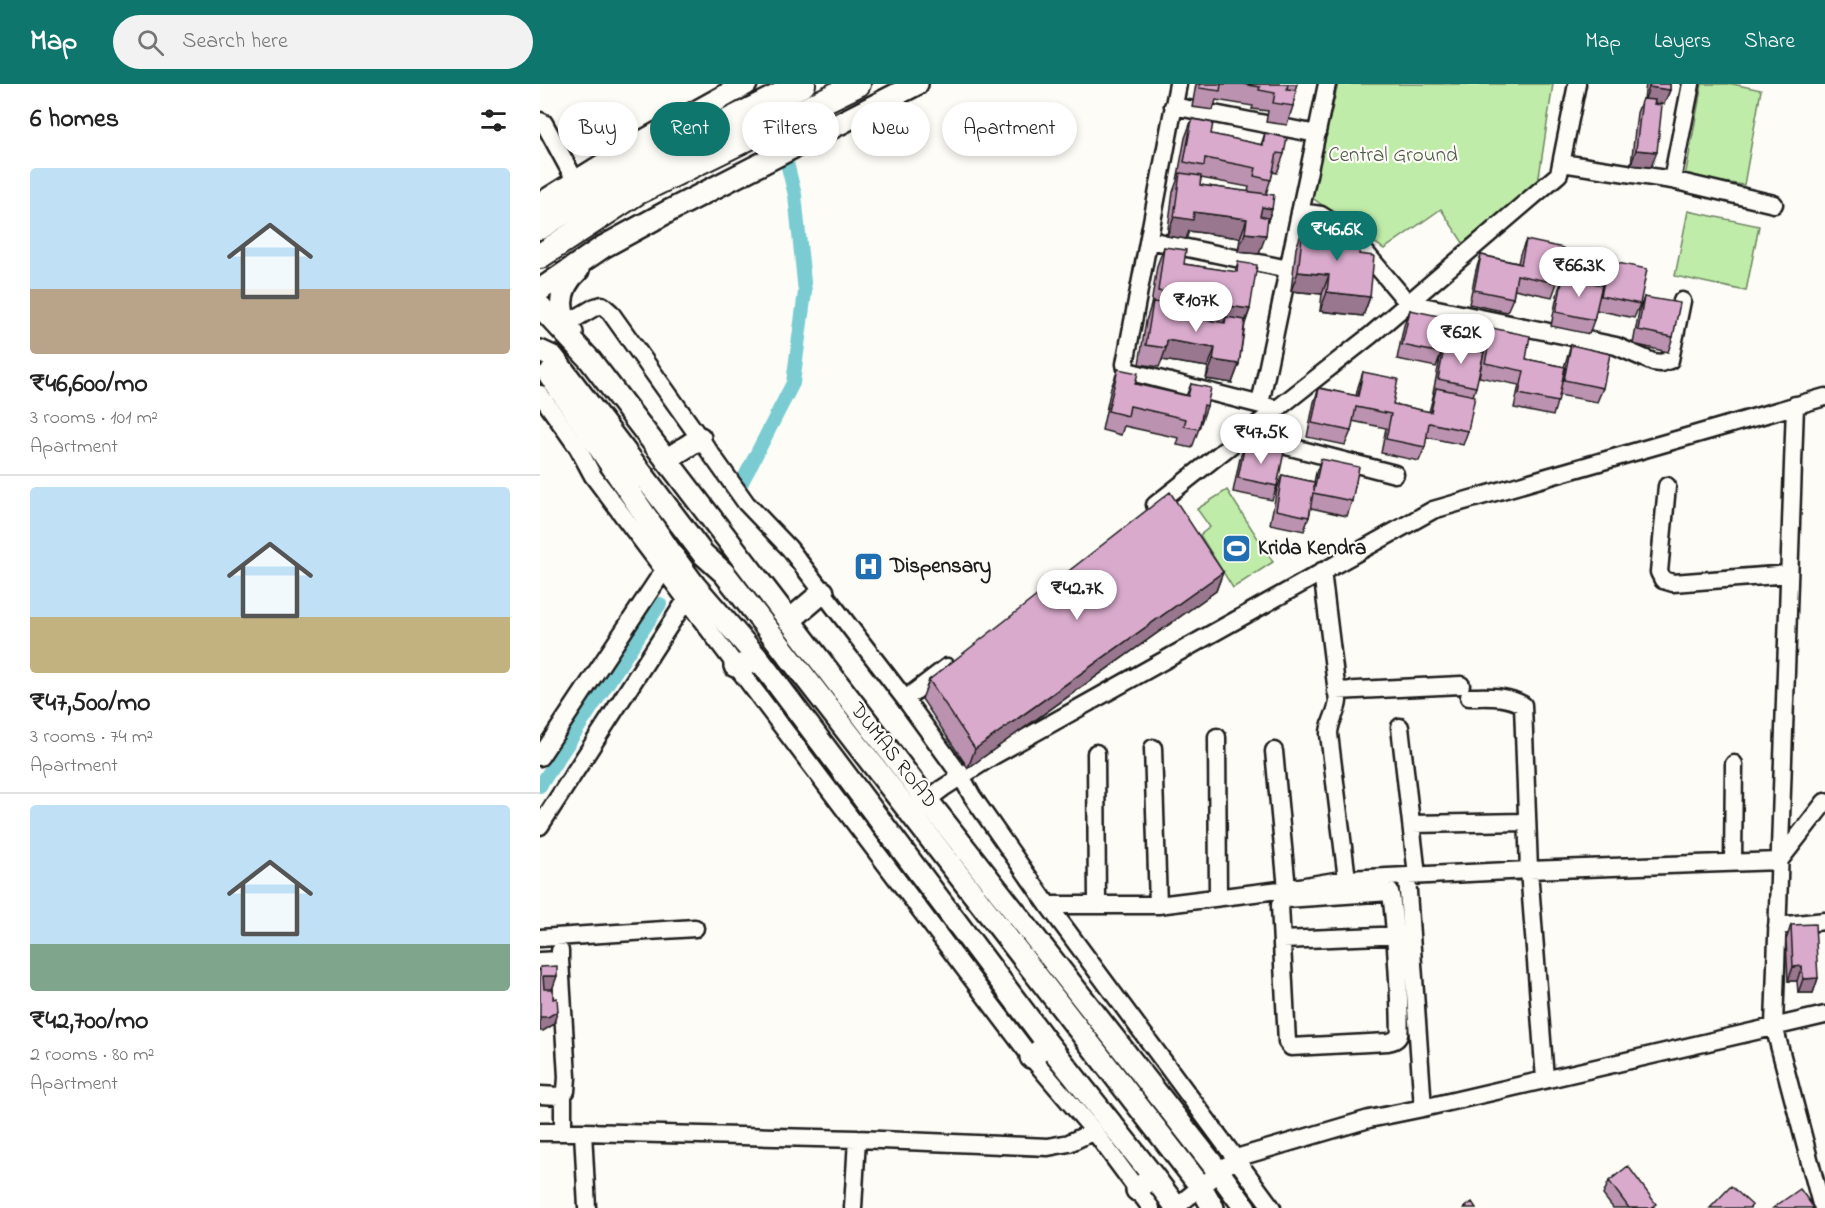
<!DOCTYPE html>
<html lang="en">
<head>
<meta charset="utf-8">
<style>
  :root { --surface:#fff; --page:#f2f2f2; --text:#222; --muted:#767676; --line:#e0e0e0; --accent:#0f766e }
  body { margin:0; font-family:"Indie Flower",sans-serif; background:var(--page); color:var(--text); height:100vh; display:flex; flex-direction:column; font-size:22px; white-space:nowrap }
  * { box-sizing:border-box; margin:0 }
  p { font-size:20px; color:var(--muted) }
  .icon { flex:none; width:33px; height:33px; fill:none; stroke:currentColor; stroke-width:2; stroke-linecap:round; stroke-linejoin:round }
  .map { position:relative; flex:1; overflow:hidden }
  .drawer { display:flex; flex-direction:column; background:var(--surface); width:540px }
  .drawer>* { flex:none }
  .top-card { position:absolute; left:18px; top:18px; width:570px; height:54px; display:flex; gap:12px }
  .price { position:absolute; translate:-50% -51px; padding:0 14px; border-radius:21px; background:#fff; color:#222; font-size:20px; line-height:39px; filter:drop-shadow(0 2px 3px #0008) }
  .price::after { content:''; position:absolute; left:50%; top:36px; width:18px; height:14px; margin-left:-9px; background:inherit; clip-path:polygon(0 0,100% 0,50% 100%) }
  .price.active { background:var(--accent); color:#fff }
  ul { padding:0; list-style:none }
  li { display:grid; align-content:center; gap:12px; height:318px; padding:0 30px }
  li+li { border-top:2px solid var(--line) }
  li span { display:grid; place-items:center; height:186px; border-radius:6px; color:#555 }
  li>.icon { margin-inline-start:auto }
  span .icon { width:108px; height:108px; fill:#fffc; stroke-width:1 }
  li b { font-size:26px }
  h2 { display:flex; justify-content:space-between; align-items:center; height:72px; padding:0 30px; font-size:26px }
  .pill { padding:0 21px; border-radius:27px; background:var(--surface); box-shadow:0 3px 9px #0003; font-size:21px; line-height:54px }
  .pill.active { background:var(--accent); color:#fff }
  header { display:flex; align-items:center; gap:36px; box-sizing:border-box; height:84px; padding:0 30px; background:var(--accent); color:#fff }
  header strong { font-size:28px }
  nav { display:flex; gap:33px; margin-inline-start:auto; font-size:21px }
  .search { width:420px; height:54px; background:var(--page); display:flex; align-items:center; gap:15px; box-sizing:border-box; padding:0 21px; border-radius:33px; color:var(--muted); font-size:22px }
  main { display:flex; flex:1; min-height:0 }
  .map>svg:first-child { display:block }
  .green { fill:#c0eca9; stroke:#6e8462; stroke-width:1.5 }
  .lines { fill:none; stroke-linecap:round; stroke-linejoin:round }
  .canal { stroke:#7accd2; stroke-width:14 }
  .minor-casing { stroke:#1c1c1c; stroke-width:21 }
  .major-casing { stroke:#1c1c1c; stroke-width:26 }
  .highway-casing { stroke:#1c1c1c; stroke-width:28 }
  .minor { stroke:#fdfcf7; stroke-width:16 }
  .major { stroke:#fdfcf7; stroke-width:21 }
  .highway { stroke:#fdfcf7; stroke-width:24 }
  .wall { fill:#bb92af; stroke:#1c1c1c; stroke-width:1.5; fill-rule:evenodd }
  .shaded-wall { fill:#98778f; stroke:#1c1c1c; stroke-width:1.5 }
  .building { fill:#d9aacc; stroke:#1c1c1c; stroke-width:1.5 }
  .labels { text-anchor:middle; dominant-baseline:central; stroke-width:4.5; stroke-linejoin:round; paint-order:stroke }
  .park-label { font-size:21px; fill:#4d5a46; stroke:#fdfcf7 }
  .poi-label { font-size:21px; font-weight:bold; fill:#1c1c1c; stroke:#fdfcf7; text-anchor:start }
  .street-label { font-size:21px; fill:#1c1c1c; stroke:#fdfcf7 }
</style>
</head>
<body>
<header>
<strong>Map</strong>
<div class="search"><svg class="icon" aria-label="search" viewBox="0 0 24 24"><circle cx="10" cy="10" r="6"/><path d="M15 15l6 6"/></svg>Search here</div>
<nav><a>Map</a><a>Layers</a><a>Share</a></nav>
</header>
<main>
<section class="drawer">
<h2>6 homes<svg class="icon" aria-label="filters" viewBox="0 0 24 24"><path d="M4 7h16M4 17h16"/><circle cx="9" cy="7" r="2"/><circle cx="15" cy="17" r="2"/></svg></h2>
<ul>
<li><span style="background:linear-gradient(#bfe0f5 65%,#b9a48a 0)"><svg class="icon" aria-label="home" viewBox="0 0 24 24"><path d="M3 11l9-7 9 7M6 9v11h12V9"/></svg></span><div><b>₹46,600/mo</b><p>3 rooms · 101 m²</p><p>Apartment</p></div></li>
<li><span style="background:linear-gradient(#bfe0f5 70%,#c2b280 0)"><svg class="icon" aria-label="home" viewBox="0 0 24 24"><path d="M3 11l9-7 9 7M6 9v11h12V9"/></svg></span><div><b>₹47,500/mo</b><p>3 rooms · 74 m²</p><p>Apartment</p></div></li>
<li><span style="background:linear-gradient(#bfe0f5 75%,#7fa58c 0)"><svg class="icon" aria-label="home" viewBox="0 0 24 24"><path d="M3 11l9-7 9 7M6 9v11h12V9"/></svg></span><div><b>₹42,700/mo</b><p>2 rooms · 80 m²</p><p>Apartment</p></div></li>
</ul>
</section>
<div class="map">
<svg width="1285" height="1124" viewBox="0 0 1285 1124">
  <rect width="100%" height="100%" fill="#fdfcf7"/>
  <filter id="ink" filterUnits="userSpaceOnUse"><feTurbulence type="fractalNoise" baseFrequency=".0167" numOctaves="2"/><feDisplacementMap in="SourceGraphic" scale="12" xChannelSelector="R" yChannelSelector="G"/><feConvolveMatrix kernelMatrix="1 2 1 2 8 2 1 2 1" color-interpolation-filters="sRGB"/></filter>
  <g filter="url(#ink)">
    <!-- green -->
    <path class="green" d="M798 0H1013L998 99 923 159 901 125 844 165 771 113Z
      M1162 0H1193L1221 6 1204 101 1145 93Z
      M1148 127 1219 142 1206 207 1135 192Z
      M687 406 733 478 693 504 660 451 670 443 657 425Z"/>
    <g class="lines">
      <!-- canal -->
      <path class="canal" d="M200 402 253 299 265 208 255 111 245 71
        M0 702 120 520"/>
      <defs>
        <path id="minor" d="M638 0 585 280 586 285 591 288 737 325
          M633 22 777 50
          M0 37 4 39 36 98
          M1022 79 1132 96 1151 0
          M1132 96 1234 120
          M760 128 781 131 809 149 868 219 1076 262 1113 278 1121 279 1130 276 1142 217
          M609 156 748 185
          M26 240 55 223 62 221 70 228 206 419 249 464 365 615 421 692 432 712 508 821 732 1124
          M0 310 38 364 53 392 491 973 554 1047 611 1124
          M720 320 787 0
          M1255 321 1234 942 1282 1124
          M704 351 855 390
          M1127 402 1119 488 1123 496 1133 499 1249 490
          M615 421 831 251 1019 90 1037 0
          M782 487 798 617C797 629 789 638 789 650L807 795
          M796 607 921 601
          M929 613C949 613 965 611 983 621L989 786 1005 995
          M365 615 407 583
          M860 643 877 791
          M677 653 678 813
          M613 664 618 821
          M734 667 747 805
          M556 669 557 821
          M0 673 124 486
          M387 716 403 704 453 672 893 426 1285 313
          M871 740 987 738
          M0 742 146 516
          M1193 778 1194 680
          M867 793 883 1024
          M850 808C854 818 862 944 859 951 857 956 853 957 848 958L751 963 747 958 740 821 746 815Z
          M508 821H618L747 805 807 795 989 786 1239 777 1285 718
          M1237 842 1285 837
          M0 854 155 844
          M742 856 864 851
          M0 877 20 876V867
          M0 1011 19 1012 26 1007 27 993 20 876
          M0 1048H43L47 1124
          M23 1048V1010
          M43 1048 317 1055 508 1063 529 1059 554 1047
          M636 1123 696 1074 829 1035 883 1024 1285 931
          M313 1124 317 1055"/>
        <path id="major" d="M0 120 82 69 206 0
          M0 206 63 163 129 127 377 0
          M0 222 50 276 387 716 678 1087 705 1124
          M32 249C17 227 18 204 38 186
          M0 267 13 273 163 470 184 489 661 1103 673 1124
          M9 290 133 472 155 502 220 577 508 960 613 1092 637 1124
          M126 376 160 354
          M249 537 283 508
          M195 582 220 577
          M491 973 508 960
          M597 1106 613 1092"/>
        <path id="highway" d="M0 143 83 90 263 0
          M0 172 96 109 318 0"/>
      </defs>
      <!-- minor casing -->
      <use href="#minor" class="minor-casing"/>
      <!-- major casing -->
      <use href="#major" class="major-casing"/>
      <!-- highway casing -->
      <use href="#highway" class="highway-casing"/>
      <!-- minor -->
      <use href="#minor" class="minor"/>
      <!-- major -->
      <use href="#major" class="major"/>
      <!-- highway -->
      <use href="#highway" class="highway"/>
    </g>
    <!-- wall -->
    <path class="wall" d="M656 0H757L755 6 753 22 747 41 726 38 728 27 712 25 713 22 676 16 673 26 652 23Z
      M1106 0H1130V6L1124 20 1114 19 1111 83 1091 81 1097 29 1102 15H1104Z
      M652 35 671 50 721 61 725 49 744 70 737 89 733 88 726 110 732 125 728 136 719 170 698 168 700 154 649 147 646 155 627 152 633 108 637 97 645 54ZM661 94 709 103 708 108 660 101Z
      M763 145 819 170 830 213 823 232 780 227 782 210 751 207 756 164Z
      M986 156 1017 199 1012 213 974 205 973 214 967 228 929 220 936 186 941 171 978 179 980 170Z
      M624 163 644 180 695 188 698 178 710 225 705 240 699 280 692 299 666 295 668 283 622 276 619 283 599 280 606 237 611 221 617 182ZM634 224 641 225 640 232 633 231Z
      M1068 177 1100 220 1094 234 1056 226 1054 236 1049 250 1011 242 1018 207 1023 193 1061 201 1063 191Z
      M1104 213 1133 253 1128 268 1093 260 1099 227Z
      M870 226 901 269 896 283 857 275 864 241Z
      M952 244 986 275 1024 283 1031 261 1063 304 1057 318 1019 311 1013 332 974 324 979 301 939 293 946 258Z
      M905 260 936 303 933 312 928 347 923 361 886 353 885 363 879 377 841 369 846 344 812 337 811 347 805 361 767 353 774 318 779 304 816 312 818 303 823 288 853 320 889 328 894 309H893L900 274Z
      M578 285 595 300 646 312 651 300 667 322 652 364 637 361 639 354 584 342 581 351 562 346 571 304Z
      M705 360 737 402 732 416 693 408 700 374Z
      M781 375 812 417 807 432 771 424 769 433 764 447 730 440 737 405 742 391 774 398 776 389Z
      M683 488 676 507 428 684 382 615 389 596Z
      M1251 841 1278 894 1273 909H1258L1257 897H1248L1246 856Z
      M1069 1097 1115 1124H1073L1063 1111Z"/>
    <!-- shaded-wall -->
    <path class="shaded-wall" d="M1109 3 1130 6 1124 20 1104 18Z
      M1096 66 1117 68 1111 83 1091 81Z
      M722 123 732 125 725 144 715 142Z
      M654 128 707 135 700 154 649 147 646 155 627 152 634 133Z
      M705 149 726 151 719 170 698 168Z
      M758 188 789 191 782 210 751 207Z
      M638 204 648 206 641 225 632 224 637 210Z
      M787 208 830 213 823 232 780 227Z
      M647 216 710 225 703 244 686 233 683 241 640 235Z
      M627 256 675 264 668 283 622 276 626 264Z
      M673 276 699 280 692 299 666 295Z
      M683 488 676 507 428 684 435 665Z
      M1262 882 1257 897H1248L1253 883Z
      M3 892H17L12 906 0 907Z
      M1278 894 1273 909H1258L1263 895Z
      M18 927 13 941 3 947H0V933Z"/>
    <!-- building -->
    <path class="building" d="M660 0H681L680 7 659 4Z
      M702 0H748L747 5 756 6 753 22 733 19 735 9 719 6 720 3Z
      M1110 0H1130V6L1109 3Z
      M1102 15 1115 16 1114 20 1122 21 1117 68 1096 66Z
      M652 35 673 39 671 50 723 61 725 49 747 54 744 70 737 69 731 96 714 92 716 84 665 74 664 82 644 78Z
      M640 89 661 92 660 101 734 111 732 125 722 123 720 132 728 134 726 151 705 149 707 135 654 128 653 136 634 133Z
      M763 145 778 147V149L821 154 819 170 834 172 830 213 787 208 789 191 758 188Z
      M986 156 1024 164 1017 199 977 191 973 214 934 206 941 171 981 180Z
      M624 163 646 166 644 180 697 188 698 178 717 181 710 225 647 216 648 206 638 204 637 210 618 207Z
      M1068 177 1107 185 1100 220 1061 212Z
      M1023 193 1062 201 1054 236 1016 228Z
      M1104 213 1140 219 1133 253 1098 246Z
      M613 218 634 221 633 231 685 239 686 233 705 236 699 280 673 276 675 264 627 256 626 264 606 261Z
      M870 226 908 234 901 269 862 261Z
      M952 244 990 252 986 275 1025 283 1018 318 979 310 984 287 945 279Z
      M905 260 944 268 936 303 898 295Z
      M1031 261 1070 270 1063 304 1024 296Z
      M578 285 598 289 595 300 648 312 651 300 671 304 667 322 664 321 659 345 644 342 646 335 590 322 588 332 568 327Z
      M823 288 858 295 853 320 891 328 896 304 935 312 928 347 889 339 885 363 846 355 851 330 816 323 811 347 772 339 779 304 818 312Z
      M705 360 744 368 737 402 698 394Z
      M781 375 819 383 812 417 773 409 769 433 736 426 742 391 774 398V407Z
      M630 408 683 488 435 665 389 596Z
      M1275 840 1278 894 1263 895 1262 882 1253 883 1251 841Z
      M17 882V892H3L4 905H13V915L17 914 18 927 8 933H0V883Z
      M1088 1082 1116 1120 1110 1124H1089L1069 1097Z
      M1191 1102 1212 1121 1210 1124H1170Z
      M1260 1105 1274 1124H1233Z
      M932 1118 936 1124H924Z"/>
  </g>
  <!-- icons -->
  <defs>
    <symbol id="stadium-square" viewBox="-11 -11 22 22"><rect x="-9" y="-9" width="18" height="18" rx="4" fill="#1f6fb2" stroke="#fdfcf7"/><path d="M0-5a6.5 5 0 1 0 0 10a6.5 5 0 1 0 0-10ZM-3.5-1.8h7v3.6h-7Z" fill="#fff"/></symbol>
    <symbol id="hospital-square" viewBox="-11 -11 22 22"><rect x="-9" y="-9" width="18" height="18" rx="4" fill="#1f6fb2" stroke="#fdfcf7"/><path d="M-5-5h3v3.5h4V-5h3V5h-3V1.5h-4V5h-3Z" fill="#fff"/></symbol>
  </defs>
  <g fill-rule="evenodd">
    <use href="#stadium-square" x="680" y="448" width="33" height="33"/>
    <use href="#hospital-square" x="312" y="466" width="33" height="33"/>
  </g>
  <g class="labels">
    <!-- park labels -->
    <g class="park-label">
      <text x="853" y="72">Central Ground</text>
    </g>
    <!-- poi labels -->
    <g class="poi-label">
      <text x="718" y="465">Krida Kendra</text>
      <text x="350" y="483">Dispensary</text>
    </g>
    <!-- street labels -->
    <g class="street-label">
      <text transform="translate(353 672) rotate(52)">DUMAS ROAD</text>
    </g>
  </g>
</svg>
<b class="price active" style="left:797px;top:178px">₹46.6K</b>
<b class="price" style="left:1039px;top:214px">₹66.3K</b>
<b class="price" style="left:656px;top:249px">₹107K</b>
<b class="price" style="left:921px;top:281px">₹62K</b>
<b class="price" style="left:721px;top:381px">₹47.5K</b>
<b class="price" style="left:537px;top:537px">₹42.7K</b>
<div class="top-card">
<a class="pill">Buy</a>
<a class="pill active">Rent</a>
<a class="pill">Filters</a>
<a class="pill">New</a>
<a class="pill">Apartment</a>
</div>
</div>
</main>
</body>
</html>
